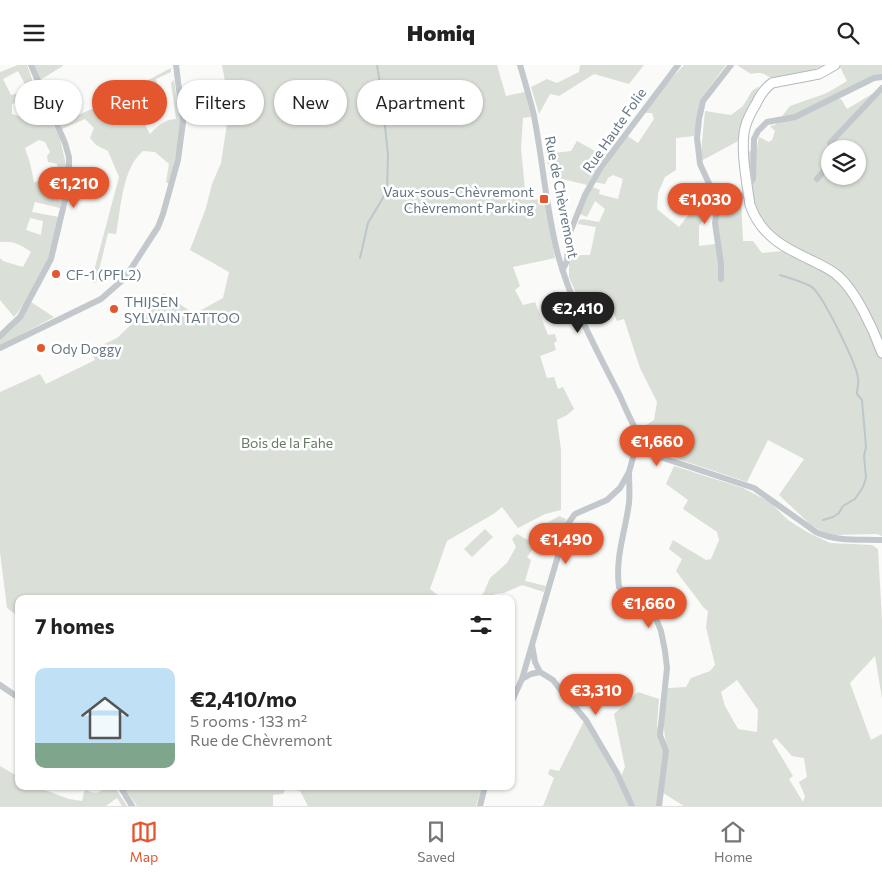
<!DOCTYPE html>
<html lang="en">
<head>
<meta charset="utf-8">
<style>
  :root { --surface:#fff; --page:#f6f6f6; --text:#222; --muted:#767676; --line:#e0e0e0; --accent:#e4572e }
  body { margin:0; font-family:Commissioner,sans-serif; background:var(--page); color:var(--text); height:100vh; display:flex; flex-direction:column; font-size:19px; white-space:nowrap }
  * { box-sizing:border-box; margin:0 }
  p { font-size:16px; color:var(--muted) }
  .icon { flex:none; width:28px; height:28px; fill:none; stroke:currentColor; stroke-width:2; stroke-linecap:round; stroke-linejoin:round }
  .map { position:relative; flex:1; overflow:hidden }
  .drawer { position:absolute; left:15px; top:530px; width:500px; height:195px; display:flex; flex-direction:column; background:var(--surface); border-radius:10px; box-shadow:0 1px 4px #0004 }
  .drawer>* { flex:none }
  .hud { position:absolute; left:15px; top:15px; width:500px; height:45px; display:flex; gap:10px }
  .controls { position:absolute; left:821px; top:75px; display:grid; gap:10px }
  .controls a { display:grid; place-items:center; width:45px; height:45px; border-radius:50%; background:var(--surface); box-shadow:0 1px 4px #0004; font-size:25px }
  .price { position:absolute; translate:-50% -42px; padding:0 11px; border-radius:18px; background:var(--accent); color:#fff; font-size:16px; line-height:32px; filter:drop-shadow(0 1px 2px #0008) }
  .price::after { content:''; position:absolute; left:50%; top:30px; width:15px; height:11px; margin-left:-8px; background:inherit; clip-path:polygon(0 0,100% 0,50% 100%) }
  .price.on { background:#222; color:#fff }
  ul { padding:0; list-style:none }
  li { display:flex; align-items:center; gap:15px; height:125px; padding:0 20px }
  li+li { border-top:1px solid var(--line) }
  li span { display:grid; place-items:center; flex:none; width:140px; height:100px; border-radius:10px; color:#555 }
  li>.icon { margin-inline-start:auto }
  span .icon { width:60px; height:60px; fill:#fffc; stroke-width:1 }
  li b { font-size:21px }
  h2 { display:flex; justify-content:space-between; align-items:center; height:60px; padding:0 20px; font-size:21px }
  .chip { padding:0 18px; border-radius:22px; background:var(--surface); box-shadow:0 1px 4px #0004; font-size:18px; line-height:45px }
  .chip.on { background:var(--accent); color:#fff }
  header { display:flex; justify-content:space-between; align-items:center; height:65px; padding:0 20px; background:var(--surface); font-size:22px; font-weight:800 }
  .dock { display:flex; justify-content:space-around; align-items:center; height:70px; border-top:1px solid var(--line); background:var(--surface); font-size:14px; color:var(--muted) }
  .dock a { display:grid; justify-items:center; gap:2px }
  .dock .on { color:var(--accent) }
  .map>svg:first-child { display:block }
  .green { fill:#dadfd7; fill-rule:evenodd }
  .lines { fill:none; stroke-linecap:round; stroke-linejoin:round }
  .stream { stroke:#bbc7cb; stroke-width:2 }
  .secondary-casing { stroke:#b3babf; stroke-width:11 }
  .minor { stroke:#c3c8cc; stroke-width:6 }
  .secondary { stroke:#fff; stroke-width:9 }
  .poi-dot { fill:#e4572e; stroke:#fff; stroke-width:2 }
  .labels { text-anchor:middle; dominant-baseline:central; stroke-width:5; stroke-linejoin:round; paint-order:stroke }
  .street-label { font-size:14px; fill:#657683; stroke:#fff }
  .poi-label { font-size:14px; fill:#657683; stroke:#fff; text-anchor:start }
  .park-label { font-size:14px; fill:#687a64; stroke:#fff }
</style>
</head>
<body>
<header><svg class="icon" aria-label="menu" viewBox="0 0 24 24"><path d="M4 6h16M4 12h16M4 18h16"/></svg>Homiq<svg class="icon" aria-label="search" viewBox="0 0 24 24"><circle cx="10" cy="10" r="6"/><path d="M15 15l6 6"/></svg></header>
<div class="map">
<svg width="882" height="741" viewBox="0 0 882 741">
  <rect width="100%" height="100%" fill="#fafaf8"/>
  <!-- green -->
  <path class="green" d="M18 0H27L38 31 12 39V49L25 53 43 39 60 74 68 108 60 143 35 137 32 147 59 152C55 165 54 181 48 193 37 221 21 247 0 267L14 252 0 235V193L3 196 23 202 31 187C20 179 13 176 0 177V7ZM18 6 28 25 11 30 3 14ZM39 75 45 77 50 87 47 91 48 97 57 99 59 113 34 117 30 98 25 83ZM30 153 43 156 41 170 26 165Z
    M33 0H63V1L40 15Z
    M222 0H497L506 31 525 27 531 52 523 53 521 83 526 135 544 134 555 193 513 202 520 221 515 225 523 240 535 237 548 270 555 269 557 276 554 278 556 285 540 291 547 313 554 312 558 324 563 322 574 344 567 350 557 355 561 385V445L545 449 518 463 502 442 495 448 447 476 430 524 443 534H19V552L7 543 0 487V327L40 309 46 319 95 295 90 286 117 273 164 228 194 249 223 233 229 207 190 185 206 143 212 119 221 98 231 32 226 22Z
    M580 0H644L629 19 594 9 559 31 550 29 539 49 531 22 547 14 557 18 579 7Z
    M684 0H726L701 34 694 71 676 73V105L665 112 658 128 657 144 679 162 689 149 695 150 708 132 714 138 699 161V181L715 179V156L721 138 741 137 743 176H753L762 188 782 186C780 171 770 170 763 157 751 136 750 112 747 88L757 82 759 72 769 77 772 75 775 66 770 61 775 60 790 41 827 28 847 16 839 0H882V10L829 33 841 34 847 44 882 23V471L877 469 833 470 822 466 811 460 779 430 804 394 768 375 747 417 663 389 649 380 648 373 643 362 654 355 657 337 640 303 624 254 617 256 610 239 586 251 569 212V190H590L596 162 578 159 579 155 583 154 599 157 605 144 595 136 587 152 577 148 590 121 600 125 599 129 618 134 623 114 613 110 608 113 605 119 593 117 626 70 638 78 654 54 652 48H645L664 21ZM830 84H858V111H830Z
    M737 0H825C813 6 787 12 774 13 765 13 766 5 751 9Z
    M171 3V7L156 14 161 34 137 45 150 69C158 60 164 55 176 54L171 18 174 15 181 62 170 120 166 117 169 99 155 87 143 86C122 103 121 144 116 169L108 168 96 218 91 217 119 112 108 86 96 80 90 73 94 63 85 54 62 64 60 58 101 40Z
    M759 21 739 64 740 75 701 96V87L705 46 731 50 743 41 752 26Z
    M577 76 604 91 587 120 550 111 546 89 571 86Z
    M31 237 54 252 0 281V274C14 264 23 251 31 237Z
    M674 401 743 423 770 437 788 455 807 467 830 478 872 480 878 484 882 555V633L875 591 850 618 871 675 882 669V741H684L663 728 657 741H635L621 711 625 702 614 649 638 627 659 634 657 660 661 678 666 677C662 658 663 642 668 623L686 622 691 613 710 606 715 600 706 562 708 546 704 543 676 506 682 494 669 484 673 475 706 495 711 494 719 475 717 467 683 444 688 435 666 419ZM737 615 758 645 757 667 738 664 725 641 721 627ZM776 673 792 691 804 693 807 712 799 717 805 731 803 737 789 714 793 711 772 676Z
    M559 451 566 454 563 465 551 460 527 492 531 495 525 516 546 521 544 527 522 520 504 528 495 529 490 534H479L484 527 490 513 507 498 516 482 512 474 517 469 528 475 540 462Z
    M485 464 493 472 472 492 464 484Z
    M584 656 604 689 631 741H543L554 713 548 709 550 704 559 706Z
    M0 701 19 712V721H34L69 734 82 736 84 727 86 725C96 730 99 728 107 721H114L127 741H122L117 733 106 741H0Z
    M123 721H482L476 741H308L300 726 286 723 283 729 273 730V741H137Z"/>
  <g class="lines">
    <!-- stream -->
    <path class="stream" d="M360 193 368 158 387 126 388 90 382 32 377 0
      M780 210C789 213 807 218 813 223 824 233 856 298 858 313 859 318 857 324 857 329L862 335 866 382 864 391 866 413 863 422 855 434 843 441 839 448 833 452 823 455"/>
    <defs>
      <path id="secondary" d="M835 0 819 9 772 18C764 24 760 30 756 39 751 47 747 55 745 63 740 83 747 119 750 140 761 172 787 184 815 197 822 201 832 205 838 211 856 226 874 266 882 288"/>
    </defs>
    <!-- secondary casing -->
    <use href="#secondary" class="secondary-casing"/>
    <!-- minor -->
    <path class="minor" d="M520 0C525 17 530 34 534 51 543 97 546 144 558 190 571 238 596 284 619 329 630 352 639 381 663 393L754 423 816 467C837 477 860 474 882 475
      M835 84 830 78 882 23
      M817 114 830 99
      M748 122 753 114 754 74 758 66 767 57 795 52 874 13 882 12
      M718 138 748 129
      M563 204 567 196 569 170 585 130 601 102 678 0
      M721 214V199L715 158 718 138 700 99 697 73 699 54 703 36 731 0
      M0 271 20 252 51 194 69 118V92L65 78 31 0
      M0 283 101 234 125 213 158 162 163 149 178 95 183 57 176 0
      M629 407C629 418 630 428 629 438 625 468 615 492 619 522L624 527 642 533 653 546 661 566 665 586 667 603 660 670 666 686 659 741
      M532 580 535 597 540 607 553 615 563 628 586 655 617 708 632 741
      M522 614 531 609 540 607
      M0 620 19 633
      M511 638 522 614 567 460 575 449 607 435 620 423 629 407 634 389 646 380
      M120 721 132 741
      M480 741 485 721"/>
    <!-- secondary -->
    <use href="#secondary" class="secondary"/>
  </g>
  <!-- markers -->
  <g class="poi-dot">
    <rect x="539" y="129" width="10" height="10" rx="2.5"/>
    <circle cx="56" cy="209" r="5"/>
    <circle cx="114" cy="244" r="5"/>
    <circle cx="41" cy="283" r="5"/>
  </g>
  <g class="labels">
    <!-- street labels -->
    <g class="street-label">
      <text transform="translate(614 65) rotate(-55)">Rue Haute Folie</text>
      <text transform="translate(562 132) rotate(79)">Rue de Chèvremont</text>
    </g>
    <!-- poi labels -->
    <g class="poi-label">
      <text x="534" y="126" text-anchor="end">Vaux-sous-Chèvremont<tspan x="534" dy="16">Chèvremont Parking</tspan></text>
      <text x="66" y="209">CF-1 (PFL2)</text>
      <text x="124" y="236">THIJSEN<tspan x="124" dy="16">SYLVAIN TATTOO</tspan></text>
      <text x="51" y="283">Ody Doggy</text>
    </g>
    <!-- park labels -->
    <g class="park-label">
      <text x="287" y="377">Bois de la Fahe</text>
    </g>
  </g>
</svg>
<div class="controls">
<a><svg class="icon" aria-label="layers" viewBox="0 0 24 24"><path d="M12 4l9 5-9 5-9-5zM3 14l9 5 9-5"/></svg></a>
</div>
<b class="price" style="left:74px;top:144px">€1,210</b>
<b class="price" style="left:705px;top:160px">€1,030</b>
<b class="price on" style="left:578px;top:269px">€2,410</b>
<b class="price" style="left:657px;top:402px">€1,660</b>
<b class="price" style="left:566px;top:500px">€1,490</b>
<b class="price" style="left:649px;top:564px">€1,660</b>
<b class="price" style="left:596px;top:651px">€3,310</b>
<div class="hud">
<a class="chip">Buy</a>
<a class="chip on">Rent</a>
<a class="chip">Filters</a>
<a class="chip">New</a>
<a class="chip">Apartment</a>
</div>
<section class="drawer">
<h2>7 homes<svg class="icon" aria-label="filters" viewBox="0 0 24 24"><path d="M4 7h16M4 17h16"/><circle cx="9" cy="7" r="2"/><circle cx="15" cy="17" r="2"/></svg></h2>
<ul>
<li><span style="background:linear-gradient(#bfe0f5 75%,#7fa58c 0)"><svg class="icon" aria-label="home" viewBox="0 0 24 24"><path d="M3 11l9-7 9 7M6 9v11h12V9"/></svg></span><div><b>€2,410/mo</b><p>5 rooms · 133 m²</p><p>Rue de Chèvremont</p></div></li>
</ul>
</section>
</div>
<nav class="dock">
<a class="on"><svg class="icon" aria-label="map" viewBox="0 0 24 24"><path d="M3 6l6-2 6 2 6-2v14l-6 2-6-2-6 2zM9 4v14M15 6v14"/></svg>Map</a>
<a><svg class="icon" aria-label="saved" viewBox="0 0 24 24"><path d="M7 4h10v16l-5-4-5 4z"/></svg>Saved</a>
<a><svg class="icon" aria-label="home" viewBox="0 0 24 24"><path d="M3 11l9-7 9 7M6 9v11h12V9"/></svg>Home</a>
</nav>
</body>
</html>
